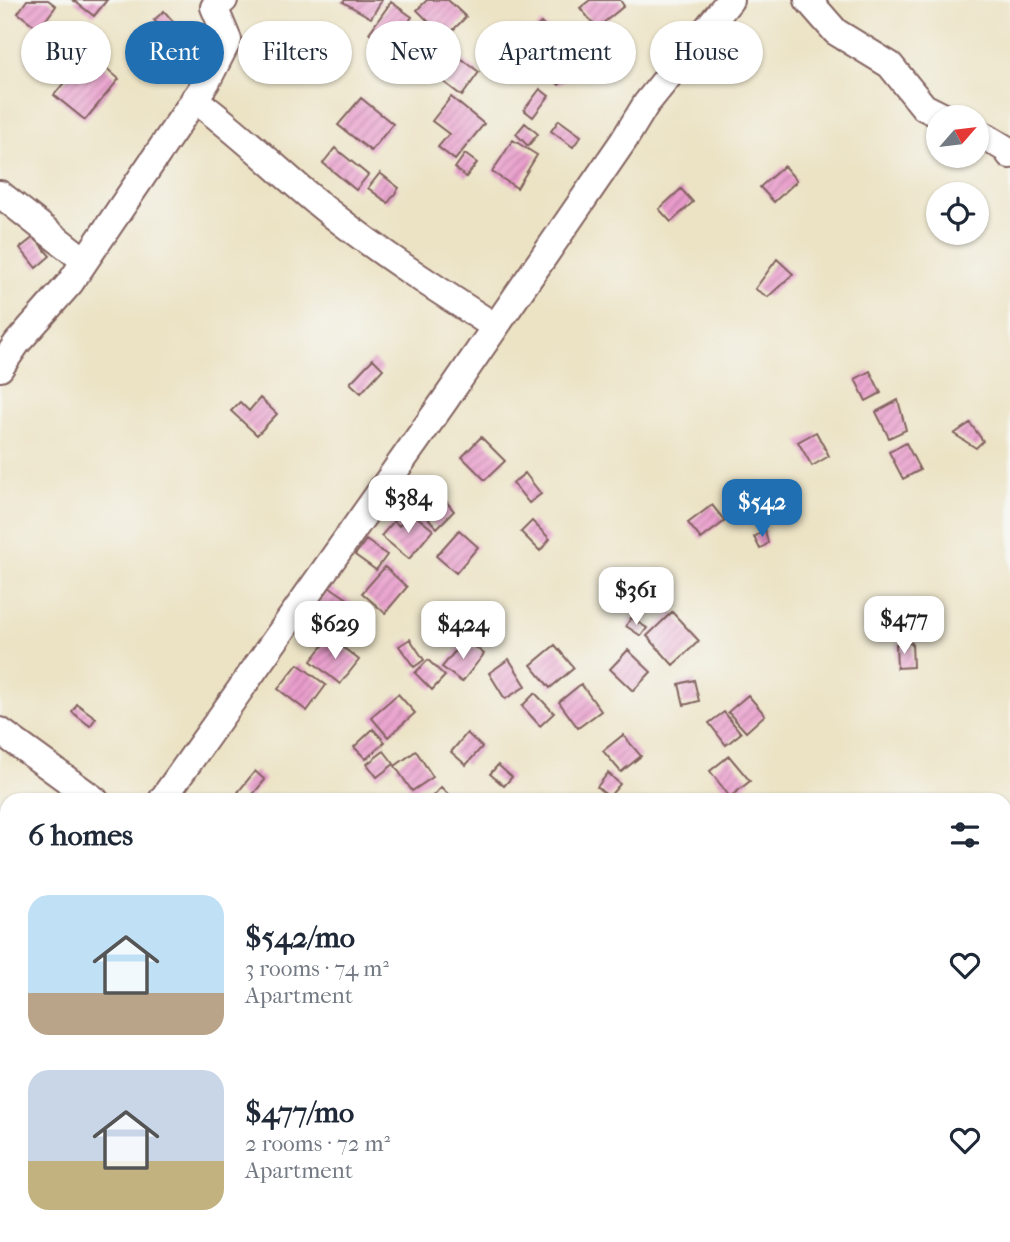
<!DOCTYPE html>
<html lang="en">
<head>
<meta charset="utf-8">
<style>
  :root { --surface:#fff; --page:#f6f6f7; --text:#1f2937; --muted:#747a83; --accent:#1f6fb2 }
  body { margin:0; font-family:"IM FELL French Canon",serif; background:var(--page); color:var(--text); height:100vh; display:flex; flex-direction:column; font-size:26px; white-space:nowrap }
  * { box-sizing:border-box; margin:0 }
  p { font-size:23px; color:var(--muted) }
  .icon { flex:none; width:38px; height:38px; fill:none; stroke:currentColor; stroke-width:2; stroke-linecap:round; stroke-linejoin:round }
  .map { position:relative; flex:1; overflow:hidden }
  .sheet { position:absolute; left:0px; top:793px; width:1012px; height:450px; display:flex; flex-direction:column; background:var(--surface); border-radius:21px 21px 0 0; box-shadow:0 2px 5px #0004 }
  .sheet>* { flex:none }
  .banner { position:absolute; left:21px; top:21px; width:970px; height:63px; display:flex; gap:14px }
  .needle { width:46px; rotate:62deg }
  .controls { position:absolute; left:926px; top:105px; display:grid; gap:14px }
  .controls a { display:grid; place-items:center; width:63px; height:63px; border-radius:50%; background:var(--surface); box-shadow:0 2px 5px #0004; font-size:35px }
  .price { position:absolute; translate:-50% -60px; padding:0 16px; border-radius:14px; background:#fff; color:#222; font-size:23px; line-height:46px; filter:drop-shadow(0 2px 4px #0008) }
  .price::after { content:''; position:absolute; left:50%; top:42px; width:21px; height:16px; margin-left:-10px; background:inherit; clip-path:polygon(0 0,100% 0,50% 100%) }
  .price.active { background:var(--accent); color:#fff }
  ul { padding:0; list-style:none }
  li { display:flex; align-items:center; gap:21px; height:175px; padding:0 28px }
  li span { display:grid; place-items:center; flex:none; width:196px; height:140px; border-radius:21px; color:#555 }
  li>.icon { margin-inline-start:auto }
  span .icon { width:84px; height:84px; fill:#fffc; stroke-width:1 }
  li b { font-size:30px }
  h2 { display:flex; justify-content:space-between; align-items:center; height:84px; padding:0 28px; font-size:30px }
  .chip { padding:0 24px; border-radius:32px; background:var(--surface); box-shadow:0 2px 5px #0004; font-size:24px; line-height:63px }
  .chip.active { background:var(--accent); color:#fff }
  .map>svg:first-child { display:block }
  .building { fill:url(#building-hatch) }
  .lines { fill:none; stroke-linecap:round; stroke-linejoin:round }
  .street-casing { stroke:#836461; stroke-width:30 }
  .street { stroke:#fff; stroke-width:26 }
</style>
</head>
<body>
<div class="map">
<svg width="1010" height="1242" viewBox="0 0 1010 1242">
  <defs>
    <pattern id="building-hatch" width="6" height="6" patternUnits="userSpaceOnUse" patternTransform="scale(1.75)"><rect width="6" height="6" fill="#e99bcb"/><path d="M-1 1l2-2M0 6l6-6M5 7l2-2" fill="none" stroke="#bf7ea5"/></pattern>
  </defs>
  <rect width="100%" height="100%" fill="#f6f6f2"/>
  <filter id="ink" filterUnits="userSpaceOnUse"><feTurbulence type="fractalNoise" baseFrequency=".0143" numOctaves="2"/><feDisplacementMap in="SourceGraphic" scale="14" xChannelSelector="R" yChannelSelector="G"/><feConvolveMatrix kernelMatrix="1 2 1 2 8 2 1 2 1" color-interpolation-filters="sRGB"/></filter>
  <filter id="wash" filterUnits="userSpaceOnUse"><feTurbulence type="fractalNoise" baseFrequency=".00686" numOctaves="4" result="noise"/><feDisplacementMap in="SourceGraphic" scale="28" xChannelSelector="R" yChannelSelector="G"/><feGaussianBlur stdDeviation="1.57" result="paint"/><feColorMatrix in="noise" values="0 0 0 0 0 0 0 0 0 0 0 0 0 0 0 0 0 1.4 0 .05"/><feComposite in="paint" operator="in"/></filter>
  <g filter="url(#wash)">
    <rect width="100%" height="100%" fill="#ece3c5"/>
    <g id="blocks">
      <!-- building -->
      <path class="building" d="M27 0H48L56 6 39 29 18 13Z
        M73 0H107L94 16Z
        M345 0H382L371 18 343 2Z
        M427 0H448L466 17 445 38 417 10Z
        M590 0H620L624 6 597 28 580 8Z
        M391 2 412 17 389 48 369 33Z
        M164 11 177 26 167 35 154 20Z
        M541 23 565 46 555 56 532 32Z
        M334 30 344 38 326 59 317 51Z
        M37 40 63 54 52 75 26 61Z
        M82 47 119 79 85 120 54 95 71 74 64 69Z
        M454 53 479 72 462 96 436 76Z
        M568 55 579 66 559 85 548 75Z
        M540 89 549 96 533 117 524 110Z
        M451 97 484 124 455 160 438 147 449 134 432 121Z
        M361 98 393 124 371 151 338 125Z
        M559 120 581 136 573 147 551 131Z
        M525 123 538 134 528 146 516 134Z
        M513 140 537 155 517 188 492 172Z
        M335 148 368 175 356 190 323 163Z
        M465 154 477 163 466 177 455 168Z
        M784 166 797 181 774 202 760 187Z
        M380 173 399 188 388 203 368 188Z
        M681 189 693 202 671 222 659 209Z
        M34 237 50 256 36 268 20 248Z
        M777 259 793 274 768 297 755 289Z
        M373 359 383 369 361 393 350 383Z
        M870 371 881 393 866 401 855 379Z
        M260 398 277 414 257 435 231 411 240 402 249 411Z
        M898 400 906 430 889 438 876 412Z
        M970 423 983 441 976 448 954 434Z
        M816 432 829 456 812 466 798 442Z
        M481 437 505 461 485 480 462 457Z
        M906 443 920 470 903 479 889 452Z
        M525 473 541 494 529 503 513 483Z
        M443 498 454 511 437 528 425 515Z
        M712 505 725 521 701 539 688 523Z
        M411 512 433 530 409 559 381 536 394 521 399 526Z
        M532 521 550 539 540 551 521 532Z
        M459 530 478 547 456 573 436 556Z
        M765 530 768 543 760 549 754 537Z
        M366 540 387 555 376 570 355 555Z
        M385 567 407 587 385 613 362 593Z
        M626 570 637 579 623 595 612 585Z
        M330 587 352 602 331 631 309 616Z
        M469 611 490 635 480 644 459 619Z
        M672 612 699 641 673 665 647 636Z
        M631 618 647 628 641 636 626 626Z
        M330 637 359 660 340 684 311 661Z
        M410 639 424 660 414 667 399 646Z
        M465 639 484 654 462 682 442 667Z
        M912 643 913 667 897 668 896 644Z
        M555 645 574 668 550 688 531 665Z
        M628 650 651 672 633 691 610 669Z
        M509 659 526 686 505 699 489 673Z
        M428 660 445 676 432 690 415 673Z
        M298 664 326 685 307 711 278 689Z
        M694 680 699 701 684 705 679 684Z
        M581 684 601 711 578 728 559 702Z
        M535 693 554 713 540 726 522 706Z
        M398 694 415 713 388 737 371 717Z
        M748 695 765 715 746 732 728 712Z
        M77 704 96 718 90 726 72 712Z
        M724 712 741 733 726 745 709 723Z
        M373 729 385 742 366 759 354 747Z
        M467 733 482 747 466 765 451 752Z
        M623 735 641 756 621 772 603 751Z
        M384 751 394 764 377 777 367 764Z
        M416 751 433 777 412 791 395 766Z
        M729 756 750 781 730 797 710 771Z
        M498 765 512 777 504 786 490 774Z
        M255 771 265 780 248 800 238 792Z
        M608 773 620 784 609 797 597 787Z
        M441 787 454 800H429Z
        M0 933 7 937V960L3 967 0 966Z
        M1 1038 7 1041V1067L0 1063Z
        M7 1082V1102L3 1108 0 1105V1092Z
        M731 1236H764L769 1239 767 1242H726Z"/>
    </g>
  </g>
  <g filter="url(#ink)">
    <use href="#blocks" fill-opacity="0" stroke="#836461" stroke-width="2"/>
    <g class="lines">
      <defs>
        <path id="street" d="M808 0 836 32 890 65 924 107 944 117
          M194 99C242 134 283 176 330 213 382 254 438 290 494 326
          M976 131 1006 149 1010 155
          M0 194 85 261
          M0 368 17 343 70 283 207 81 228 40 214 7 224 0
          M0 731 95 800
          M162 800 443 403 624 140 646 104 730 0
          M0 919 7 917
          M0 1019 7 1008
          M540 1236 546 1242"/>
      </defs>
      <!-- street casing -->
      <use href="#street" class="street-casing"/>
      <!-- street -->
      <use href="#street" class="street"/>
    </g>
  </g>
</svg>
<div class="controls">
<a><svg class="needle" viewBox="-14 -14 28 28"><path d="M0-13l5 13h-10z" fill="#e53935"/><path d="M0 13l5-13h-10z" fill="#747a83"/></svg></a>
<a><svg class="icon" aria-label="locate" viewBox="0 0 24 24"><circle cx="12" cy="12" r="6"/><path d="M12 2v4M12 18v4M2 12h4M18 12h4"/></svg></a>
</div>
<b class="price" style="left:408px;top:535px">$384</b>
<b class="price active" style="left:762px;top:539px">$542</b>
<b class="price" style="left:636px;top:627px">$361</b>
<b class="price" style="left:904px;top:656px">$477</b>
<b class="price" style="left:335px;top:661px">$629</b>
<b class="price" style="left:463px;top:661px">$424</b>
<div class="banner">
<a class="chip">Buy</a>
<a class="chip active">Rent</a>
<a class="chip">Filters</a>
<a class="chip">New</a>
<a class="chip">Apartment</a>
<a class="chip">House</a>
</div>
<section class="sheet">
<h2>6 homes<svg class="icon" aria-label="filters" viewBox="0 0 24 24"><path d="M4 7h16M4 17h16"/><circle cx="9" cy="7" r="2"/><circle cx="15" cy="17" r="2"/></svg></h2>
<ul>
<li><span style="background:linear-gradient(#bfe0f5 70%,#b9a48a 0)"><svg class="icon" aria-label="home" viewBox="0 0 24 24"><path d="M3 11l9-7 9 7M6 9v11h12V9"/></svg></span><div><b>$542/mo</b><p>3 rooms · 74 m²</p><p>Apartment</p></div><svg class="icon" aria-label="heart" viewBox="0 0 24 24"><path d="M12 20l-8-8c-3-5 5-10 8-4 3-6 11-1 8 4z"/></svg></li>
<li><span style="background:linear-gradient(#c9d6e8 65%,#c2b280 0)"><svg class="icon" aria-label="home" viewBox="0 0 24 24"><path d="M3 11l9-7 9 7M6 9v11h12V9"/></svg></span><div><b>$477/mo</b><p>2 rooms · 72 m²</p><p>Apartment</p></div><svg class="icon" aria-label="heart" viewBox="0 0 24 24"><path d="M12 20l-8-8c-3-5 5-10 8-4 3-6 11-1 8 4z"/></svg></li>
</ul>
</section>
</div>
</body>
</html>
